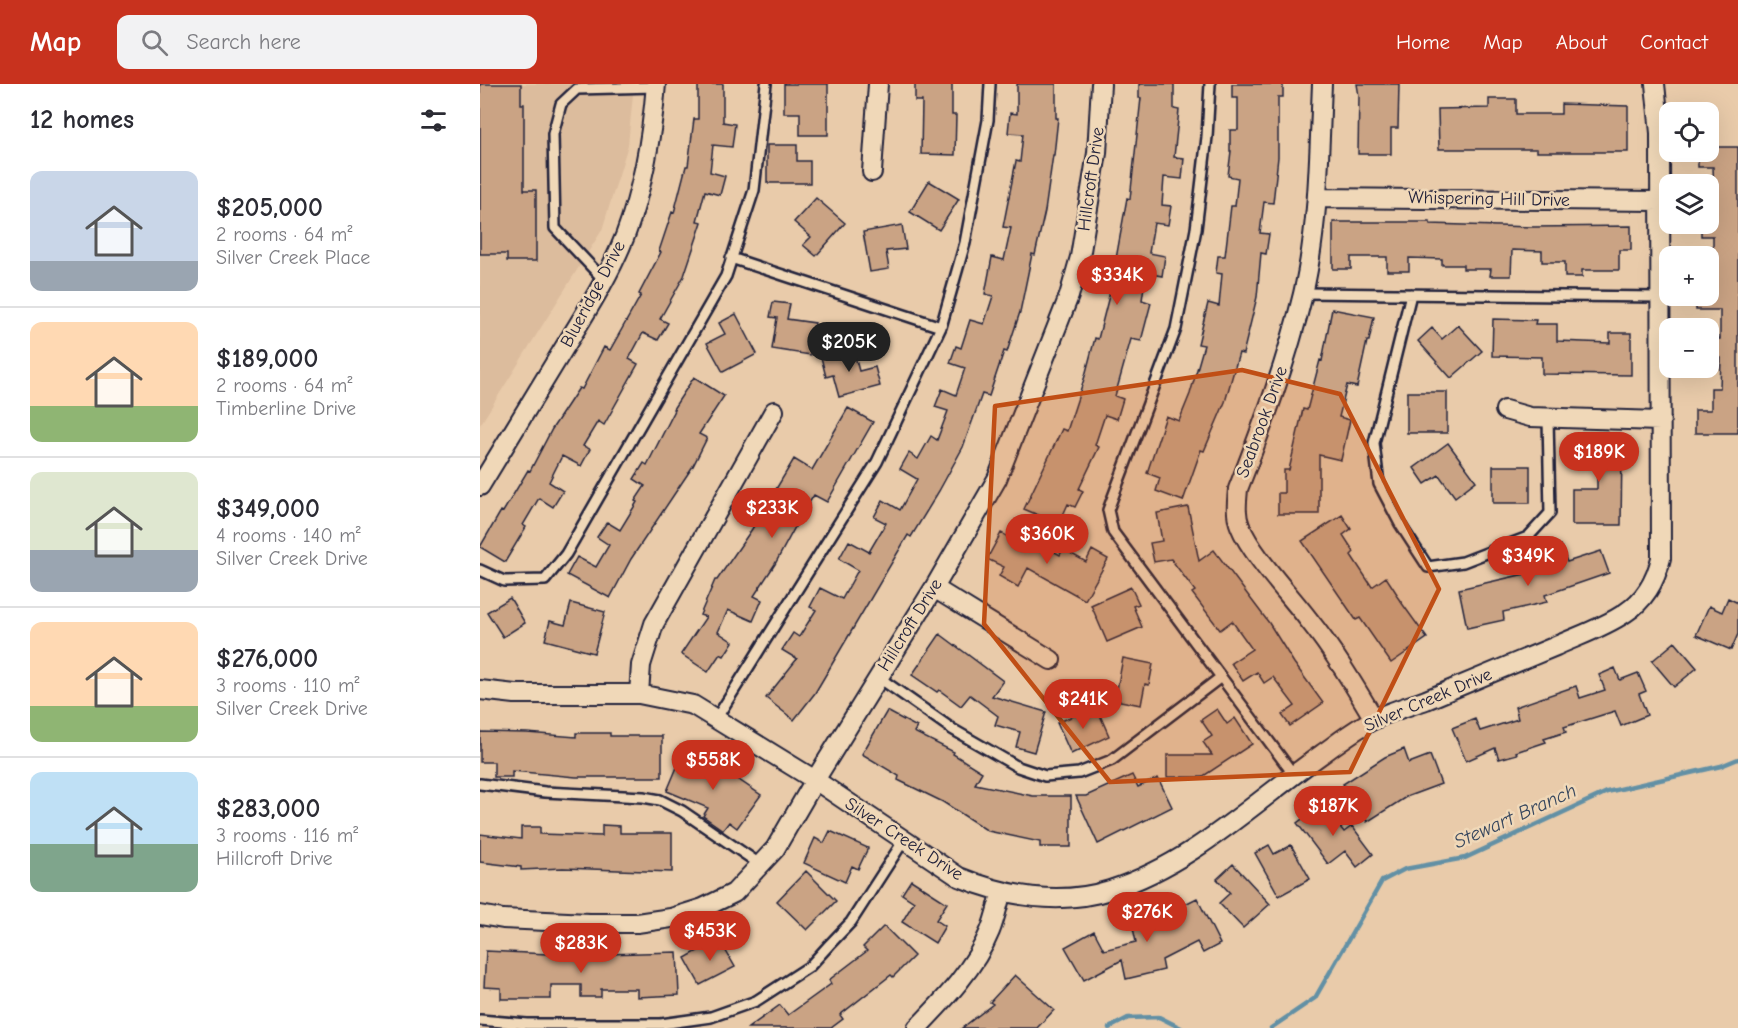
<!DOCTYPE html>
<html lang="en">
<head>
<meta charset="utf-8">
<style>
  :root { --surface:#fff; --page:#f2f2f3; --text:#2b2b33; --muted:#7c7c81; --line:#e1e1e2; --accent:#c8321e }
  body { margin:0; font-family:"Comic Neue",sans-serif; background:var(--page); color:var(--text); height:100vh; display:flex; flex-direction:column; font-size:22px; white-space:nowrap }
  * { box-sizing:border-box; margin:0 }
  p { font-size:20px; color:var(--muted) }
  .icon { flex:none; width:33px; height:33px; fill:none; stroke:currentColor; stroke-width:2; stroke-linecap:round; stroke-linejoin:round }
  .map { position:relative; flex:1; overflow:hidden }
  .sheet { display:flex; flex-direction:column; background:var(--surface); width:480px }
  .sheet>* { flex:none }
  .controls { position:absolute; left:1179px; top:18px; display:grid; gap:12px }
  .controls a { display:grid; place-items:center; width:60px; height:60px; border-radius:12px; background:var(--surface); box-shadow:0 6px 24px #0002; font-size:30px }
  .price { position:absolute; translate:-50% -51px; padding:0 14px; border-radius:21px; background:var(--accent); color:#fff; font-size:20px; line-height:39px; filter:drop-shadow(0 2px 3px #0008) }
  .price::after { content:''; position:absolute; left:50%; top:36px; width:18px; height:14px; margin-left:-9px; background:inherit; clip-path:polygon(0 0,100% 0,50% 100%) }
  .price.selected { background:#222; color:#fff }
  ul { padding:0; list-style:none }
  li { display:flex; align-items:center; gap:18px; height:150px; padding:0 30px }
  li+li { border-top:2px solid var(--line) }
  li span { display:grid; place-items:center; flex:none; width:168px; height:120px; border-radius:12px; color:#555 }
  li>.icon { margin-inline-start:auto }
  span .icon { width:72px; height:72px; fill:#fffc; stroke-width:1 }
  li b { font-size:26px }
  h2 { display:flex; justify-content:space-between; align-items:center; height:72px; padding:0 30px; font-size:26px }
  header { display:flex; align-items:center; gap:36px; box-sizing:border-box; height:84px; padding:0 30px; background:var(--accent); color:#fff }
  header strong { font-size:28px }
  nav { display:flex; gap:33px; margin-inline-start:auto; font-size:21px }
  .search { width:420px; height:54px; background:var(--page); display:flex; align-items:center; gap:15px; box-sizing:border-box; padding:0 21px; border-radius:12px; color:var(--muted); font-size:22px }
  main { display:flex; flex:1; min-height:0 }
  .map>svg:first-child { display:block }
  .built { fill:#dcbc9d }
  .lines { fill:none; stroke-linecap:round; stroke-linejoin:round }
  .stream { stroke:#6290a5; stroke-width:4.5 }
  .building { fill:#caa384; stroke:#22223b; stroke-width:1.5 }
  .lane-casing { stroke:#22223b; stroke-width:14 }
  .street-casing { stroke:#22223b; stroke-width:22 }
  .lane { stroke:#f0d8b8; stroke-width:9 }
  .street { stroke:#f0d8b8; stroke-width:18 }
  .marked { fill:#c04e15; fill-opacity:0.2; stroke:#c04e15; stroke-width:4.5; stroke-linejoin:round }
  .labels { text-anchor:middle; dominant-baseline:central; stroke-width:5; stroke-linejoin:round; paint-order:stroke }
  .street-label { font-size:18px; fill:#22223b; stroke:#f0d8b8 }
  .water-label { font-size:20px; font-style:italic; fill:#37475e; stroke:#f0d8b8 }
</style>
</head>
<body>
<header>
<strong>Map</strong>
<div class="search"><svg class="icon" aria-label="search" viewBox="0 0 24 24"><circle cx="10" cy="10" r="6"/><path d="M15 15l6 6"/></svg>Search here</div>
<nav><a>Home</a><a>Map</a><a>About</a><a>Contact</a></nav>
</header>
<main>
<section class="sheet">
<h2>12 homes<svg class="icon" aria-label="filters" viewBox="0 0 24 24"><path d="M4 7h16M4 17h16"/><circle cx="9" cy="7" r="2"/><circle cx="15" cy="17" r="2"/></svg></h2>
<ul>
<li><span style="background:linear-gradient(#c9d6e8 75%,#9aa5b1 0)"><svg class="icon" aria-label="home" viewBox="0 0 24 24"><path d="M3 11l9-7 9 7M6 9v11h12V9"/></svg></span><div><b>$205,000</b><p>2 rooms · 64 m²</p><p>Silver Creek Place</p></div></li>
<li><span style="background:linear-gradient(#ffd9b3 70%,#8fb573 0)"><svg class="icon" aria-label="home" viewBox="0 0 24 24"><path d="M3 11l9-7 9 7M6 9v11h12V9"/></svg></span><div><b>$189,000</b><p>2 rooms · 64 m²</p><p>Timberline Drive</p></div></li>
<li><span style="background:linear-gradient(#dfe7d0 65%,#9aa5b1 0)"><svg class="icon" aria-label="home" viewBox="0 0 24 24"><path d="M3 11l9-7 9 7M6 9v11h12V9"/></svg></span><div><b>$349,000</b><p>4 rooms · 140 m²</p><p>Silver Creek Drive</p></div></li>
<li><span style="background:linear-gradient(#ffd9b3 70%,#8fb573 0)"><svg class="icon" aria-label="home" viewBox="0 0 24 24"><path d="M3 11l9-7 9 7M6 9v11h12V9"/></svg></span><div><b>$276,000</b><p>3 rooms · 110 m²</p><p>Silver Creek Drive</p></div></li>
<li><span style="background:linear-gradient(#bfe0f5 60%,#7fa58c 0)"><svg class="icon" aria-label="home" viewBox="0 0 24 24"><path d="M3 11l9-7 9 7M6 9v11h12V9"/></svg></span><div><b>$283,000</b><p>3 rooms · 116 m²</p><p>Hillcroft Drive</p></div></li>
</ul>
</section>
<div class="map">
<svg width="1258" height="944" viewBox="0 0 1258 944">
  <rect width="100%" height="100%" fill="#e9cbaa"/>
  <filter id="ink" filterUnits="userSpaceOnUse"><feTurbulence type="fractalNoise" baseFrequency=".0167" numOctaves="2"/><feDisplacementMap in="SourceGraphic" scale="12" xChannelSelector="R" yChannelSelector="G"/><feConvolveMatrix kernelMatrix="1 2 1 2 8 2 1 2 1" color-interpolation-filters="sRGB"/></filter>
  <g filter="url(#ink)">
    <!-- built -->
    <path class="built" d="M0 0H154L148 61 122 146 0 341Z"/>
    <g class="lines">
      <!-- stream -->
      <path class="stream" d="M629 944 648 934 679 933 701 944
        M791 944 835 914 902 797 925 785 985 774 1127 708 1241 682 1258 675"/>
    </g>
    <!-- building -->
    <path class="building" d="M0 0H41V20H44V106H56V177H27V170H0Z
      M218 0H243V38L255 40 252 63 233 61 230 88 245 92 240 111 225 107 217 137 222 138 204 192 180 235 188 239 178 256 163 249 149 275 158 280 124 341 118 337 103 362 110 365 101 382 82 372 69 398 83 407 73 423 59 414 43 441 46 443 25 478 0 463 21 427 23 428 48 386 50 387 72 345 99 304 102 305 124 263 130 266 161 211 159 210 181 168 179 167 192 128 194 129 206 82H208L214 35H218Z
      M304 0H348V51H320V29H304Z
      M435 0H472V31H476L475 71 441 70 442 17H435Z
      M537 0H576V34H578L574 71H573L565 127 555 171 552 170 540 228 527 268 524 267 509 312 502 310 483 363 459 407 431 453 428 451 335 609 314 636 286 614 317 575 302 566 313 549 319 553 336 526 330 523 340 504 362 515 378 486 359 475 369 457 389 468 406 439 394 433 403 416 420 426 437 395 420 385 429 369 438 375 451 352 457 356 468 327 455 323 462 305 476 311 485 284 470 279 476 262 481 264 490 236 504 240 513 212 505 210 512 173 524 176 531 144 523 143 536 77 540 78 543 50 528 49 530 29 537 30Z
      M659 0H694V25L699 26 694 73 704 74 702 95 684 93 682 121 691 122 688 141 674 139 669 169 685 172 682 192 666 189 662 216 671 219 661 257 651 255 635 312 643 315 637 335 625 331 615 361 619 363 599 405 603 407 595 423 588 420 579 440 544 425 582 345 587 347 605 292 615 254 618 255 630 208 647 114 650 115 661 14H659Z
      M752 0H803V13H798V73L793 119 784 118 780 149 789 150 786 170 781 169 777 213 763 270 759 269 745 318 724 367 721 366 703 417 676 407 680 394 667 389 686 332 699 337 710 310 724 261 718 260 728 219 739 222 742 190 736 189 738 172H745L751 122H755L758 94 748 92 751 67H750V46H758V14H752Z
      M877 0H919L918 44H911V70H878L879 12Z
      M1009 15H1036V30H1081V20L1148 22V68H1057V65H959L958 25 1009 24Z
      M287 61H317V77H330V99H287Z
      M1228 63H1258V349H1215V326H1231V304H1240L1241 274H1228V255H1240V226H1216V212H1228V180H1233V152H1221V140H1228V135H1235L1233 83H1218V68H1228Z
      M449 97 479 115 459 146 430 128Z
      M336 114 365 139 336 172 323 161 331 153 314 138Z
      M853 138H950V140L1053 143 1151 142V166H1139V186H1102V193H1085V178H1062V167L1032 166 1031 192H1010L1011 185H983V181H962V175L929 174V187H907V173H871V185H853Z
      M422 141 426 165 406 167 409 185 390 188 383 148Z
      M293 218 310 220 307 235 335 239 330 271 292 265 297 234 290 233Z
      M852 225 894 233 889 257H887L877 303 867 301 859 333 870 336 861 376 839 371V430H798V409H804V386H809L823 325 827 326 840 276 842 277Z
      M256 230 277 270 243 288 227 259 245 250 239 239Z
      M1013 235 1056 236 1055 240H1077V257L1130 259V249H1151V291L1062 290V273L1012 272Z
      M978 241 1002 267 971 294 938 257 952 244 962 255Z
      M373 265 379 287 395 283 400 302 359 313 353 291 346 293 341 273Z
      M214 293 244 312 219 350 227 354 213 382 151 475 130 514 87 491 97 473 116 483 129 461 117 453 127 438 140 446 157 418 155 417 165 402 154 395 164 379 167 381 195 326 193 325Z
      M927 308H967V349H927Z
      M368 324 393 338 347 418 334 411 321 432 295 480 274 512 282 516 273 537 248 526 238 548 253 558 244 572 240 570 228 588 201 570 226 533 220 531 235 496H237L272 445 314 375 332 386Z
      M1091 351 1136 352 1135 363H1142L1141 441H1092V405H1117V370H1091Z
      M968 359 996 397 975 413 959 391 945 400 934 384Z
      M1013 382H1050V419H1013Z
      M708 423 719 477 734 466 789 539 814 579 843 619 810 642 802 631 815 622 793 593 784 599 777 588 763 597 751 579 772 565 752 537 740 546 712 509 715 507 691 475 674 478 670 459 682 457 677 429Z
      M862 431 871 445 863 451 874 468 871 471 892 503 906 493 917 510 916 511 947 554 911 579 880 534 876 536 822 457Z
      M521 449 542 460 546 452 580 471 583 465 606 478 612 466 628 475 605 516 548 484 538 503 519 492 524 483 507 475Z
      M1081 461 1087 478 1121 467 1129 489 1065 511 1067 518 1023 528 1024 536 987 544 979 505 1071 484 1065 466Z
      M651 503 659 520 653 522 662 543 627 558 611 521Z
      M30 514 45 539 23 553 7 528Z
      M1248 514 1258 519V550L1251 566 1216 551 1229 522 1242 528Z
      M91 519 125 528 114 569 65 556 70 537 85 541Z
      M460 550 523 597 512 612 566 628 554 668 536 663 540 648 515 641 518 632 490 611 481 622 459 606 457 608 432 591Z
      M1195 558 1217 584 1194 603 1172 577Z
      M643 574 673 580 669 601 665 600 661 621 635 616Z
      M1135 584 1140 596 1158 589 1166 607 1159 610 1167 631 1141 642 1135 627 1084 643 1086 648 1064 655 1066 658 1036 668 1037 670 1019 675 1015 664 986 677 972 644 995 635 1000 647 1038 635 1035 623 1096 602 1100 614 1125 606 1119 591Z
      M616 622 629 652 591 670 577 639Z
      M737 625 747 640 755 634 772 660 722 693H687V671H732L723 658 732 652 721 636Z
      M407 627 437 643 434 648 474 668 473 670 502 688 495 700 553 712H591V763H560V758L508 747 463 718 418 696 419 692 382 670Z
      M0 648 47 649 96 653V649H130V652H182V693H96L32 687V693H14V678H0Z
      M924 665 929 679 950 671 961 700 926 713 887 738 863 700 905 673Z
      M203 669 244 686 281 711 257 744 249 738 243 746 223 732 228 724 187 707Z
      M652 691 658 703 678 694 692 723 618 760 596 712H606Z
      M842 720 864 748 872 742 893 770 877 783 865 767 848 780 817 739Z
      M122 741 140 742V749H192V788L83 784 41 786V783L0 778V750L41 755V743H60V750L122 752Z
      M350 747 388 764 378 785 372 782 365 798 324 779 335 754 344 759Z
      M789 761 794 770 811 761 830 795 799 812 775 769Z
      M753 780 790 820 763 844 739 819 750 809 737 795Z
      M326 787 356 817 327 846 297 817Z
      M431 796 467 819 456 836 465 842 455 859 422 838 434 818 422 810Z
      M717 814 740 860 723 869 717 858 682 876 684 886 646 895 642 876 604 896 585 863 614 847 624 866 656 858 652 839 679 833Z
      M404 842 434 872 413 893 411 891 360 931 363 935 351 944H268L300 921 308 931 351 900 349 896 387 867 383 863Z
      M239 855 255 883 220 901 205 874Z
      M6 867 89 871 197 868 199 911 157 913V905H121V913H101V901H71V915H21V904L4 903Z
      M535 891 574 926 557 944H482L513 920 510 918Z"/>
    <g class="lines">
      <defs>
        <path id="lane" d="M730 0 727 53 716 145 696 245 628 426 633 448 814 691
          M251 174 461 243
          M124 196 75 144 73 50 81 20 97 5 176 3
          M823 209 1180 213
          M931 210 894 359 899 400 920 440 948 483 983 478 1048 453 1070 429 1068 334
          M0 486 24 497 65 496 86 470 246 192 274 106 286 0
          M398 593 472 645 538 683 565 692 599 689 632 676 741 593
          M236 635 397 378 461 243 485 159 508 36 510 0
          M0 700 65 708 163 713 180 716 202 727 281 781
          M0 936 47 940H181L231 933 276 917 330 882 350 860 371 838 424 756"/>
        <path id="street" d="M842 0C839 70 839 141 823 210 807 277 783 341 758 405 757 417 755 430 760 442 771 470 809 510 828 535 853 566 874 601 894 635
          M392 88 398 0
          M837 114 1180 117
          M1025 326 1050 333 1180 337
          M0 402C27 357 54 313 81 269 104 231 129 193 145 152 163 104 172 51 176 0
          M454 504 571 576
          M0 606 35 610H159L213 621 335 696 479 793C526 812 580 822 630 806 712 780 773 719 842 670 859 658 876 644 895 635 911 627 929 622 946 616 989 598 1032 580 1076 562 1098 552 1125 543 1145 529 1165 516 1176 496 1181 474L1180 49 1175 0
          M159 610 161 581 174 540 294 327
          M0 831 23 835 109 839H157L191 834 223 824 254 809 295 765 335 696 454 504 517 395 589 212 600 173 617 69 621 0
          M437 944C464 916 495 884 510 847 515 835 518 820 522 807"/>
      </defs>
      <!-- lane casing -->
      <use href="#lane" class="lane-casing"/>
      <!-- street casing -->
      <use href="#street" class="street-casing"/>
      <!-- lane -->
      <use href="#lane" class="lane"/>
      <!-- street -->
      <use href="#street" class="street"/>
    </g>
  </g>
  <!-- marked area -->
  <path class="marked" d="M762 286 860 310 959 505 870 688 630 698 504 540 515 322Z"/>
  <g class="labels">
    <!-- street labels -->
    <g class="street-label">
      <text transform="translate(611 95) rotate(-82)">Hillcroft Drive</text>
      <text transform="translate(1009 115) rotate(1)">Whispering Hill Drive</text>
      <text transform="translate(113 210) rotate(-62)">Blueridge Drive</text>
      <text transform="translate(782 338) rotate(-70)">Seabrook Drive</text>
      <text transform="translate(430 541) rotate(-58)">Hillcroft Drive</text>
      <text transform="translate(948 616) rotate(-23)">Silver Creek Drive</text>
      <text transform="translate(424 755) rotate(33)">Silver Creek Drive</text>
    </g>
    <!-- water labels -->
    <g class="water-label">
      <text transform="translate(1035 732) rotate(-24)">Stewart Branch</text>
    </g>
  </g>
</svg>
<div class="controls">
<a><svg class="icon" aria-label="locate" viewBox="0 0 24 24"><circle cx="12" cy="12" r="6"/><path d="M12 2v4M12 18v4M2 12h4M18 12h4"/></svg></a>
<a><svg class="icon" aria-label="layers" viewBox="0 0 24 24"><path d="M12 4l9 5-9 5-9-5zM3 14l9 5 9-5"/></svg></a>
<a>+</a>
<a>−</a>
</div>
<b class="price" style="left:637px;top:222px">$334K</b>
<b class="price selected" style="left:369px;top:289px">$205K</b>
<b class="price" style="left:1119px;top:399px">$189K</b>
<b class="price" style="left:292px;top:455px">$233K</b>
<b class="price" style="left:567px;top:481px">$360K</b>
<b class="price" style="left:1048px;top:503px">$349K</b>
<b class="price" style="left:603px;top:646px">$241K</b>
<b class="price" style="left:233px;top:707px">$558K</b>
<b class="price" style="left:853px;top:753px">$187K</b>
<b class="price" style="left:667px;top:859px">$276K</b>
<b class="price" style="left:230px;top:878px">$453K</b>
<b class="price" style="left:101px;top:890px">$283K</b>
</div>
</main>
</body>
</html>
